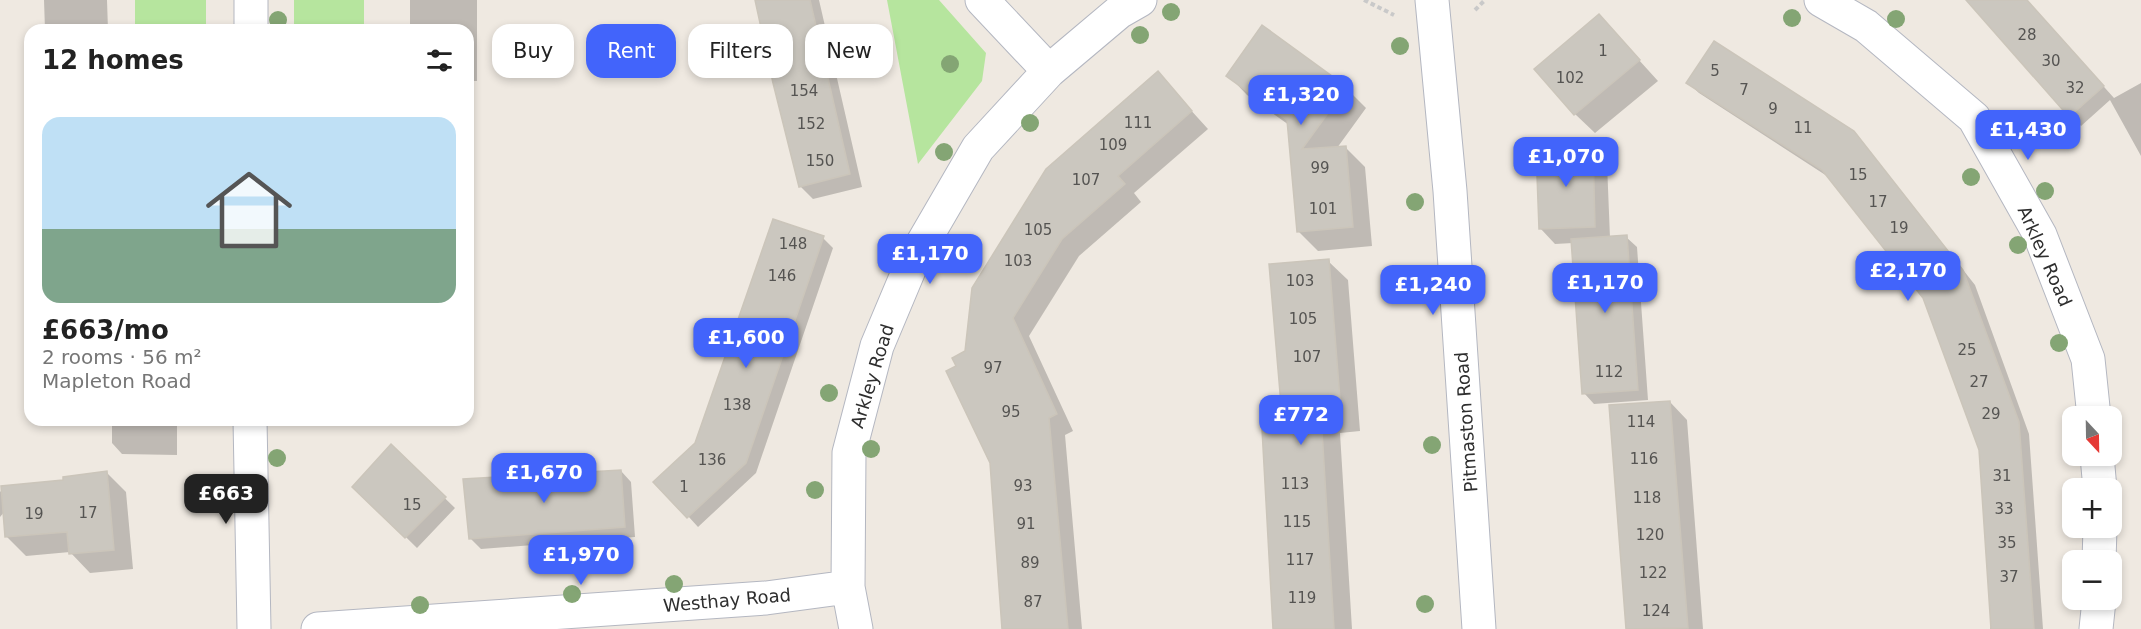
<!DOCTYPE html>
<html lang="en">
<head>
<meta charset="utf-8">
<style>
  :root { --surface:#fff; --page:#f2f2f2; --text:#222; --muted:#767676; --line:#e0e0e0; --accent:#4264fb }
  body { margin:0; font-family:"DejaVu Sans",sans-serif; background:var(--page); color:var(--text); height:100vh; display:flex; flex-direction:column; font-size:22px; white-space:nowrap }
  * { box-sizing:border-box; margin:0 }
  p { font-size:20px; color:var(--muted) }
  .icon { flex:none; width:33px; height:33px; fill:none; stroke:currentColor; stroke-width:2; stroke-linecap:round; stroke-linejoin:round }
  .map { position:relative; flex:1; overflow:hidden }
  .side { position:absolute; left:24px; top:24px; width:450px; height:402px; display:flex; flex-direction:column; background:var(--surface); border-radius:18px; box-shadow:0 3px 9px #0003 }
  .side>* { flex:none }
  .top-card { position:absolute; left:492px; top:24px; width:570px; height:54px; display:flex; gap:12px }
  .needle { width:39px; rotate:158deg }
  .fabs { position:absolute; left:2062px; top:406px; display:grid; gap:12px }
  .fabs a { display:grid; place-items:center; width:60px; height:60px; border-radius:12px; background:var(--surface); box-shadow:0 3px 9px #0003; font-size:30px }
  .price { position:absolute; translate:-50% -51px; padding:0 14px; border-radius:12px; background:var(--accent); color:#fff; font-size:20px; line-height:39px; filter:drop-shadow(0 2px 3px #0008) }
  .price::after { content:''; position:absolute; left:50%; top:36px; width:18px; height:14px; margin-left:-9px; background:inherit; clip-path:polygon(0 0,100% 0,50% 100%) }
  .price.active { background:#222; color:#fff }
  ul { padding:0; list-style:none }
  li { display:grid; align-content:center; gap:12px; height:318px; padding:0 18px }
  li+li { border-top:2px solid var(--line) }
  li span { display:grid; place-items:center; height:186px; border-radius:18px; color:#555 }
  li>.icon { margin-inline-start:auto }
  span .icon { width:108px; height:108px; fill:#fffc; stroke-width:1 }
  li b { font-size:26px }
  h2 { display:flex; justify-content:space-between; align-items:center; height:72px; padding:0 18px; font-size:26px }
  .chip { padding:0 21px; border-radius:18px; background:var(--surface); box-shadow:0 3px 9px #0003; font-size:21px; line-height:54px }
  .chip.active { background:var(--accent); color:#fff }
  .map>svg:first-child { display:block }
  .green { fill:#b6e59e }
  .shadow { fill:#0003 }
  .building { fill:#cbc7bf; stroke:#cbc5ba; stroke-width:1.5 }
  .lines { fill:none; stroke-linecap:round; stroke-linejoin:round }
  .minor-casing { stroke:#b4b7c1; stroke-width:35 }
  .path { stroke:#c9c9c9; stroke-width:4; stroke-dasharray:4.5 3; stroke-linecap:butt }
  .minor { stroke:#fff; stroke-width:33 }
  .tree { fill:#84a574 }
  .labels { text-anchor:middle; dominant-baseline:central; stroke-width:5; stroke-linejoin:round; paint-order:stroke }
  .number-label { font-size:15px; fill:#555452 }
  .street-label { font-size:18px; fill:#2e2e2e; stroke:#fff }
</style>
</head>
<body>
<div class="map">
<svg width="2141" height="629" viewBox="0 0 2141 629">
  <rect width="100%" height="100%" fill="#efe9e1"/>
  <!-- green -->
  <path class="green" d="M135 0H206V30H139L135 25Z
    M294 0H364V30H294Z
    M887 0H939L986 53 982 81 918 164Z"/>
  <!-- shadow -->
  <path class="shadow" d="M44 0H107L108 30H45Z
    M410 0H477V81H468V30H410Z
    M756 0H819L862 187 813 199 800 186Z
    M1967 0H2026L2114 98 2141 83V156L2110 100 2081 126Z
    M1599 16 1658 81 1595 133 1575 114Z
    M1158 74 1208 129 1134 193 1141 202 1079 256 1029 336 1073 431 1065 435 1082 629H1004L992 463 958 367Z
    M1228 75 1346 88 1366 108 1337 148 1345 147 1365 167 1372 246 1318 251 1298 231 1289 125 1247 95Z
    M1688 83 1853 132 1864 144 1975 285 2029 434 2043 629H1990L1992 622 1981 449 1925 298 1830 178 1699 93Z
    M1592 148 1607 163 1610 238 1626 237 1637 247 1648 400 1594 404 1584 393 1573 243 1555 244 1540 228Z
    M823 238 833 248 756 473 698 527 688 516 697 444Z
    M1328 261 1348 280 1360 431 1340 433 1352 629H1275L1284 429Z
    M1670 402 1687 420 1703 629H1628L1610 407Z
    M112 420H177V455L122 454 112 443Z
    M391 446 455 508 417 548 354 486Z
    M621 471 631 482 635 537 481 549 471 539Z
    M107 473 126 492 133 569 90 573 70 552 26 556 6 536 5 511 0 517V491L3 494Z"/>
  <!-- building -->
  <path class="building" d="M755 0H810L850 174 799 187 773 83Z
    M1966 0H2027L2104 86 2069 117Z
    M1599 14 1640 60 1574 115 1534 69Z
    M1262 25 1347 87 1302 149 1346 146 1353 227 1297 232 1287 120 1226 76Z
    M1714 41 1854 131 1963 270 2019 422 2034 629H1991L1979 450 1923 298 1822 170 1686 83Z
    M1158 71 1192 111 1118 176 1125 184 1062 239 1013 318 1057 414 1049 418 1068 629H1002L990 463 946 371 956 366 952 358 965 351 972 288 1046 169Z
    M1593 147 1595 227 1539 229 1536 148Z
    M773 219 824 236 746 463 687 518 653 482 695 443Z
    M1627 235 1638 390 1582 394 1571 239Z
    M1329 259 1341 412 1321 414 1334 629H1273L1262 429 1283 428 1269 264Z
    M1670 401 1688 628 1626 629 1609 405Z
    M391 444 446 497 405 538 352 487Z
    M621 470 625 527 469 539 463 479Z
    M107 471 114 550 69 554 67 532 5 537 1 486 63 480V477Z"/>
  <g class="lines">
    <defs>
      <path id="minor" d="M982 0 1049 71
        M1432 0 1450 191 1479 629
        M1821 0 1866 26 1974 118 2040 235 2088 359 2094 417
        M251 30V0
        M250 420 254 629
        M2097 456 2100 489
        M2099 561 2100 528
        M318 629 766 598 848 587
        M856 629 848 587 849 453 877 346 914 258 978 148 1049 71 1119 12 1140 0
        M2096 629 2099 600"/>
    </defs>
    <!-- minor casing -->
    <use href="#minor" class="minor-casing"/>
    <!-- path -->
    <path class="path" d="M1364 0 1394 15
      M1475 10 1485 0"/>
    <!-- minor -->
    <use href="#minor" class="minor"/>
  </g>
  <!-- trees -->
  <g class="tree">
    <circle cx="1171" cy="12" r="9"/>
    <circle cx="1792" cy="18" r="9"/>
    <circle cx="1896" cy="19" r="9"/>
    <circle cx="278" cy="20" r="9"/>
    <circle cx="1140" cy="35" r="9"/>
    <circle cx="1400" cy="46" r="9"/>
    <circle cx="950" cy="64" r="9"/>
    <circle cx="1998" cy="122" r="9"/>
    <circle cx="1030" cy="123" r="9"/>
    <circle cx="944" cy="152" r="9"/>
    <circle cx="1971" cy="177" r="9"/>
    <circle cx="2045" cy="191" r="9"/>
    <circle cx="1415" cy="202" r="9"/>
    <circle cx="2018" cy="245" r="9"/>
    <circle cx="939" cy="250" r="9"/>
    <circle cx="2059" cy="343" r="9"/>
    <circle cx="829" cy="393" r="9"/>
    <circle cx="1432" cy="445" r="9"/>
    <circle cx="871" cy="449" r="9"/>
    <circle cx="277" cy="458" r="9"/>
    <circle cx="815" cy="490" r="9"/>
    <circle cx="674" cy="584" r="9"/>
    <circle cx="572" cy="594" r="9"/>
    <circle cx="1425" cy="604" r="9"/>
    <circle cx="420" cy="605" r="9"/>
  </g>
  <g class="labels">
    <!-- number labels -->
    <g class="number-label">
      <text x="2027" y="35">28</text>
      <text x="1603" y="51">1</text>
      <text x="2051" y="61">30</text>
      <text x="1715" y="71">5</text>
      <text x="1570" y="78">102</text>
      <text x="2075" y="88">32</text>
      <text x="1744" y="90">7</text>
      <text x="804" y="91">154</text>
      <text x="1773" y="109">9</text>
      <text x="1138" y="123">111</text>
      <text x="811" y="124">152</text>
      <text x="1803" y="128">11</text>
      <text x="1113" y="145">109</text>
      <text x="820" y="161">150</text>
      <text x="1320" y="168">99</text>
      <text x="1858" y="175">15</text>
      <text x="1086" y="180">107</text>
      <text x="1878" y="202">17</text>
      <text x="1323" y="209">101</text>
      <text x="1899" y="228">19</text>
      <text x="1038" y="230">105</text>
      <text x="793" y="244">148</text>
      <text x="1018" y="261">103</text>
      <text x="782" y="276">146</text>
      <text x="1300" y="281">103</text>
      <text x="1303" y="319">105</text>
      <text x="1967" y="350">25</text>
      <text x="1307" y="357">107</text>
      <text x="993" y="368">97</text>
      <text x="1609" y="372">112</text>
      <text x="1979" y="382">27</text>
      <text x="737" y="405">138</text>
      <text x="1011" y="412">95</text>
      <text x="1991" y="414">29</text>
      <text x="1641" y="422">114</text>
      <text x="1644" y="459">116</text>
      <text x="712" y="460">136</text>
      <text x="2002" y="476">31</text>
      <text x="1295" y="484">113</text>
      <text x="1023" y="486">93</text>
      <text x="684" y="487">1</text>
      <text x="1647" y="498">118</text>
      <text x="412" y="505">15</text>
      <text x="2004" y="509">33</text>
      <text x="88" y="513">17</text>
      <text x="34" y="514">19</text>
      <text x="1297" y="522">115</text>
      <text x="1026" y="524">91</text>
      <text x="1650" y="535">120</text>
      <text x="2007" y="543">35</text>
      <text x="1300" y="560">117</text>
      <text x="1030" y="563">89</text>
      <text x="1653" y="573">122</text>
      <text x="2009" y="577">37</text>
      <text x="1302" y="598">119</text>
      <text x="1033" y="602">87</text>
      <text x="1656" y="611">124</text>
    </g>
    <!-- street labels -->
    <g class="street-label">
      <text transform="translate(2045 256) rotate(66)">Arkley Road</text>
      <text transform="translate(872 376) rotate(-73)">Arkley Road</text>
      <text transform="translate(1466 422) rotate(-94)">Pitmaston Road</text>
      <text transform="translate(727 600) rotate(-5)">Westhay Road</text>
    </g>
  </g>
</svg>
<div class="fabs">
<a><svg class="needle" viewBox="-14 -14 28 28"><path d="M0-13l5 13h-10z" fill="#e53935"/><path d="M0 13l5-13h-10z" fill="#767676"/></svg></a>
<a>+</a>
<a>−</a>
</div>
<b class="price" style="left:1301px;top:126px">£1,320</b>
<b class="price" style="left:2028px;top:161px">£1,430</b>
<b class="price" style="left:1566px;top:188px">£1,070</b>
<b class="price" style="left:930px;top:285px">£1,170</b>
<b class="price" style="left:1908px;top:302px">£2,170</b>
<b class="price" style="left:1605px;top:314px">£1,170</b>
<b class="price" style="left:1433px;top:316px">£1,240</b>
<b class="price" style="left:746px;top:369px">£1,600</b>
<b class="price" style="left:1301px;top:446px">£772</b>
<b class="price" style="left:544px;top:504px">£1,670</b>
<b class="price active" style="left:226px;top:525px">£663</b>
<b class="price" style="left:581px;top:586px">£1,970</b>
<div class="top-card">
<a class="chip">Buy</a>
<a class="chip active">Rent</a>
<a class="chip">Filters</a>
<a class="chip">New</a>
</div>
<section class="side">
<h2>12 homes<svg class="icon" aria-label="filters" viewBox="0 0 24 24"><path d="M4 7h16M4 17h16"/><circle cx="9" cy="7" r="2"/><circle cx="15" cy="17" r="2"/></svg></h2>
<ul>
<li><span style="background:linear-gradient(#bfe0f5 60%,#7fa58c 0)"><svg class="icon" aria-label="home" viewBox="0 0 24 24"><path d="M3 11l9-7 9 7M6 9v11h12V9"/></svg></span><div><b>£663/mo</b><p>2 rooms · 56 m²</p><p>Mapleton Road</p></div></li>
</ul>
</section>
</div>
</body>
</html>
